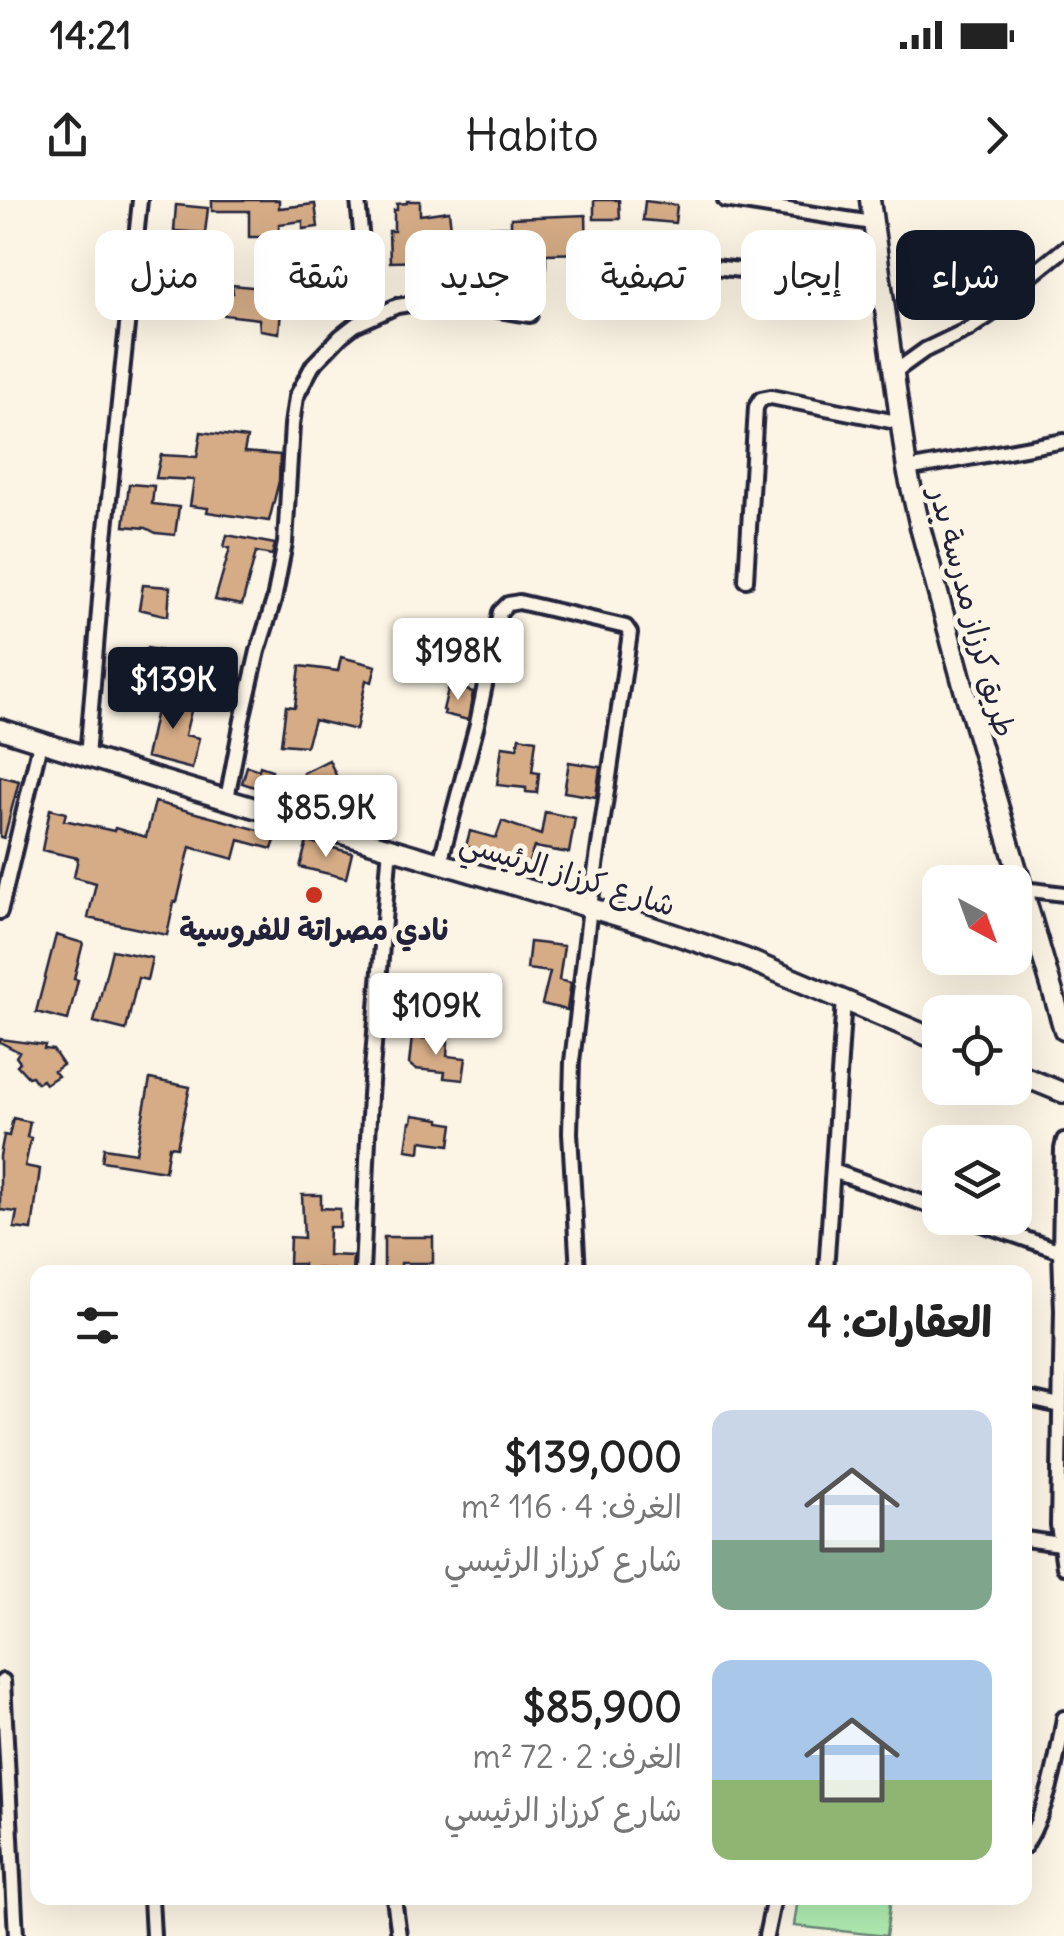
<!DOCTYPE html>
<html lang="ar">
<head>
<meta charset="utf-8">
<style>
  :root { --surface:#fff; --page:#f2f2f2; --text:#222; --muted:#767676; --accent:#111827 }
  body { margin:0; font-family:Delius,"Playpen Sans Arabic",sans-serif; background:var(--page); color:var(--text); direction:rtl; height:100vh; display:flex; flex-direction:column; font-size:38px; white-space:nowrap }
  * { box-sizing:border-box; margin:0 }
  p { font-size:32px; color:var(--muted) }
  .icon { flex:none; width:55px; height:55px; fill:none; stroke:currentColor; stroke-width:2; stroke-linecap:round; stroke-linejoin:round }
  .map { position:relative; flex:1; overflow:hidden; direction:ltr }
  .details { position:absolute; left:30px; top:1065px; width:1002px; height:640px; display:flex; flex-direction:column; background:var(--surface); border-radius:20px; box-shadow:0 10px 40px #0002; direction:rtl }
  .details>* { flex:none }
  .guide { position:absolute; left:30px; top:30px; width:1005px; height:90px; direction:rtl; display:flex; gap:20px }
  .needle { width:65px; rotate:139deg }
  .buttons { position:absolute; left:922px; top:665px; display:grid; gap:20px }
  .buttons a { display:grid; place-items:center; width:110px; height:110px; border-radius:20px; background:var(--surface); box-shadow:0 10px 40px #0002; font-size:50px }
  .price { position:absolute; translate:-50% -85px; padding:0 22px; border-radius:10px; background:#fff; color:#222; font-size:32px; line-height:65px; filter:drop-shadow(0 2px 5px #0008) }
  .price::after { content:''; position:absolute; left:50%; top:60px; width:30px; height:22px; margin-left:-15px; background:inherit; clip-path:polygon(0 0,100% 0,50% 100%) }
  .price.current { background:var(--accent); color:#fff }
  ul { padding:0; list-style:none }
  li { display:flex; align-items:center; gap:30px; height:250px; padding:0 40px }
  li span { display:grid; place-items:center; flex:none; width:280px; height:200px; border-radius:20px; color:#555 }
  li>.icon { margin-inline-start:auto }
  span .icon { width:120px; height:120px; fill:#fffc; stroke-width:1 }
  li b { font-size:42px }
  h2 { display:flex; justify-content:space-between; align-items:center; height:120px; padding:0 40px; font-size:42px }
  .chip { padding:0 35px; border-radius:20px; background:var(--surface); box-shadow:0 10px 40px #0002; font-size:35px; line-height:90px }
  .chip.current { background:var(--accent); color:#fff }
  .status { display:flex; justify-content:space-between; align-items:center; height:70px; padding:0 50px; background:var(--surface); direction:ltr }
  .status svg { height:28px; fill:currentColor }
  header { display:flex; justify-content:space-between; align-items:center; height:130px; padding:0 40px; background:var(--surface); font-size:45px; font-weight:600 }
  .map>svg:first-child { display:block }
  .green { fill:#b0ecb1; stroke:#698776; stroke-width:2.5 }
  .building { fill:#d5ac86; stroke:#22223b; stroke-width:2.5 }
  .lines { fill:none; stroke-linecap:round; stroke-linejoin:round }
  .street-casing { stroke:#22223b; stroke-width:20 }
  .secondary-casing { stroke:#22223b; stroke-width:25 }
  .street { stroke:#fcf5e5; stroke-width:12 }
  .secondary { stroke:#fcf5e5; stroke-width:18 }
  .poi-dot { fill:#c8321e; stroke:#fcf5e5; stroke-width:4 }
  .labels { text-anchor:middle; dominant-baseline:central; stroke-width:10; stroke-linejoin:round; paint-order:stroke }
  .street-label { font-size:30px; fill:#22223b; stroke:#fcf5e5 }
  .poi-label { font-size:30px; font-weight:bold; fill:#22223b; stroke:#fcf5e5 }
</style>
</head>
<body>
<div class="status"><b>14:21</b><svg viewBox="0 0 49 12"><path d="M0 12V9h3v3zM5 12V6h3v6zM10 12V3h3v9zM15 12V0h3v12zM26 1h20v11H26zM47 4h2v5h-2z"/></svg></div>
<header><svg class="icon" aria-label="forward" viewBox="0 0 24 24"><path d="M9 5l7 7-7 7"/></svg>Habito<svg class="icon" aria-label="share" viewBox="0 0 24 24"><path d="M12 15V3M7 8l5-5 5 5M5 13v7h14v-7"/></svg></header>
<div class="map">
<svg width="1064" height="1736" viewBox="0 0 1064 1736">
  <rect width="100%" height="100%" fill="#fcf5e5"/>
  <filter id="ink" filterUnits="userSpaceOnUse"><feTurbulence type="fractalNoise" baseFrequency=".01" numOctaves="2"/><feDisplacementMap in="SourceGraphic" scale="20" xChannelSelector="R" yChannelSelector="G"/><feConvolveMatrix kernelMatrix="1 2 1 2 8 2 1 2 1" color-interpolation-filters="sRGB"/></filter>
  <g filter="url(#ink)">
    <!-- green -->
    <path class="green" d="M798 1698H891L886 1736 794 1726Z"/>
    <!-- building -->
    <path class="building" d="M212 0H279V8L315 4 318 27 303 29V21L279 24V37H249V11H212Z
      M594 0H619L620 19H594Z
      M407 1H420V15L449 11 451 28 511 26V18L586 15 587 53 546 54V80L512 81V69H465V62L429 66V61L390 62 389 31H394V10H397V4L407 3Z
      M645 1 677 5 675 23 643 20Z
      M176 5 208 8 205 33 174 31Z
      M337 41H352L356 86 311 87 310 66H338Z
      M232 85 283 90 279 133 260 130 259 119 224 115 223 96 233 93Z
      M201 232 247 238 244 252 280 255 279 281 269 321 207 312 208 308 190 306 194 280 156 278 161 255 197 257Z
      M129 284 154 286 152 304 179 307 175 335 156 333 146 328 124 326Z
      M227 335 275 344 272 355 256 352 242 405 215 400 230 348 224 347Z
      M143 385 170 387 168 416 139 409Z
      M147 448 178 454 171 486 142 480Z
      M341 457 376 466 372 482 366 480 356 530 314 520 306 546 281 544 286 506 295 507 300 466 338 471Z
      M449 485 473 492 468 520 444 514 445 511 443 510Z
      M160 492 194 499 185 535 199 538 192 569 146 557Z
      M519 537 536 540 532 572 539 573 537 593 526 592V588L497 585 502 546 517 548Z
      M329 560 341 586 316 599 303 573Z
      M569 562 600 567 596 597 564 592Z
      M247 566 259 570 260 566 272 570 266 591 242 583Z
      M0 576 19 581 4 638 0 637Z
      M155 602 277 635 272 649 239 640 234 659 190 647 177 702H174L167 735 88 718 96 683 74 677 78 658 42 650 50 609 66 613 64 620 114 631 115 628 146 637Z
      M545 612 575 618 569 653 534 647 528 665 481 649V651L466 646 470 631 496 638 502 621 541 635Z
      M307 641 352 653 346 678 300 667Z
      M56 735 83 743 74 779 78 780 68 820 36 812Z
      M530 742 564 746 559 780 571 783 567 810 542 804 550 772 527 769Z
      M112 750 152 758 147 780 138 778 126 830 94 822Z
      M412 837 448 841 447 856 466 858 463 880 444 878 445 872 415 869 409 864Z
      M0 839 45 845 44 849 53 850 63 865 54 871 58 876 45 884 42 880 37 883 32 876 28 877 17 865 20 862 16 857 19 852 0 842Z
      M150 879 190 887 177 947 169 946 165 971 102 961 104 948 136 953Z
      M413 915 440 919V922L453 924 450 945 421 941 420 952 406 950 410 922H412Z
      M13 918 30 922 27 937 31 938 25 966 40 969 32 1030 14 1028 17 1012 0 1010V956L4 935 9 936Z
      M302 995H321V1008L340 1009V1027H329L328 1055 353 1056 352 1072H332V1069L303 1068V1064H289L290 1037 304 1038Z
      M384 1037H433V1063H401V1072H384Z"/>
    <g class="lines">
      <defs>
        <path id="street" d="M358 0 369 117
          M725 0 872 23
          M600 54 881 86
          M893 173 925 150 969 129 997 110 1028 78 1064 49
          M907 269 1064 241
          M746 380 756 207 761 199 771 197 901 223
          M87 557 105 338 140 0
          M227 599 242 520 258 451 274 400 285 343 292 225 296 197 313 165 341 136 355 125 397 106 436 100 530 115
          M440 663 477 524 500 412 508 404 519 402 626 427 630 433 590 707 572 862 570 933 578 1072
          M1023 689 1064 694
          M0 712 40 543
          M1064 940 1062 949 1060 1051 1062 1110 1058 1325 1064 1367
          M833 971 940 1009
          M965 1018 1060 1051
          M362 1072 370 895 390 646
          M826 1072 844 799
          M1025 1198 1060 1206
          M1025 1339 1060 1344
          M3 1481 16 1736
          M1025 1646C1049 1606 1056 1564 1064 1518
          M151 1698 153 1736
          M394 1698 399 1736
          M766 1736 774 1698"/>
        <path id="secondary" d="M870 0 907 269 920 327 964 489 1064 830
          M0 529 161 580 638 722 744 758 940 841
          M1015 873 1064 893"/>
      </defs>
      <!-- street casing -->
      <use href="#street" class="street-casing"/>
      <!-- secondary casing -->
      <use href="#secondary" class="secondary-casing"/>
      <!-- street -->
      <use href="#street" class="street"/>
      <!-- secondary -->
      <use href="#secondary" class="secondary"/>
    </g>
  </g>
  <!-- markers -->
  <circle class="poi-dot" cx="314" cy="695" r="10"/>
  <g class="labels">
    <!-- street labels -->
    <g class="street-label">
      <text transform="translate(973 412) rotate(75)">طريق كرزاز مدرسة بدر</text>
      <text transform="translate(568 673) rotate(17)">شارع كرزاز الرئيسي</text>
    </g>
    <!-- poi labels -->
    <g class="poi-label">
      <text x="314" y="729">نادي مصراتة للفروسية</text>
    </g>
  </g>
</svg>
<div class="buttons">
<a><svg class="needle" viewBox="-14 -14 28 28"><path d="M0-13l5 13h-10z" fill="#e53935"/><path d="M0 13l5-13h-10z" fill="#767676"/></svg></a>
<a><svg class="icon" aria-label="locate" viewBox="0 0 24 24"><circle cx="12" cy="12" r="6"/><path d="M12 2v4M12 18v4M2 12h4M18 12h4"/></svg></a>
<a><svg class="icon" aria-label="layers" viewBox="0 0 24 24"><path d="M12 4l9 5-9 5-9-5zM3 14l9 5 9-5"/></svg></a>
</div>
<b class="price" style="left:458px;top:503px">$198K</b>
<b class="price current" style="left:173px;top:532px">$139K</b>
<b class="price" style="left:326px;top:660px">$85.9K</b>
<b class="price" style="left:436px;top:858px">$109K</b>
<div class="guide">
<a class="chip current">شراء</a>
<a class="chip">إيجار</a>
<a class="chip">تصفية</a>
<a class="chip">جديد</a>
<a class="chip">شقة</a>
<a class="chip">منزل</a>
</div>
<section class="details">
<h2>العقارات: 4<svg class="icon" aria-label="filters" viewBox="0 0 24 24"><path d="M4 7h16M4 17h16"/><circle cx="9" cy="7" r="2"/><circle cx="15" cy="17" r="2"/></svg></h2>
<ul>
<li><span style="background:linear-gradient(#c9d6e8 65%,#7fa58c 0)"><svg class="icon" aria-label="home" viewBox="0 0 24 24"><path d="M3 11l9-7 9 7M6 9v11h12V9"/></svg></span><div><b>$139,000</b><p>الغرف: 4 · 116 m²</p><p>شارع كرزاز الرئيسي</p></div></li>
<li><span style="background:linear-gradient(#a9c7e8 60%,#8fb573 0)"><svg class="icon" aria-label="home" viewBox="0 0 24 24"><path d="M3 11l9-7 9 7M6 9v11h12V9"/></svg></span><div><b>$85,900</b><p>الغرف: 2 · 72 m²</p><p>شارع كرزاز الرئيسي</p></div></li>
</ul>
</section>
</div>
</body>
</html>
